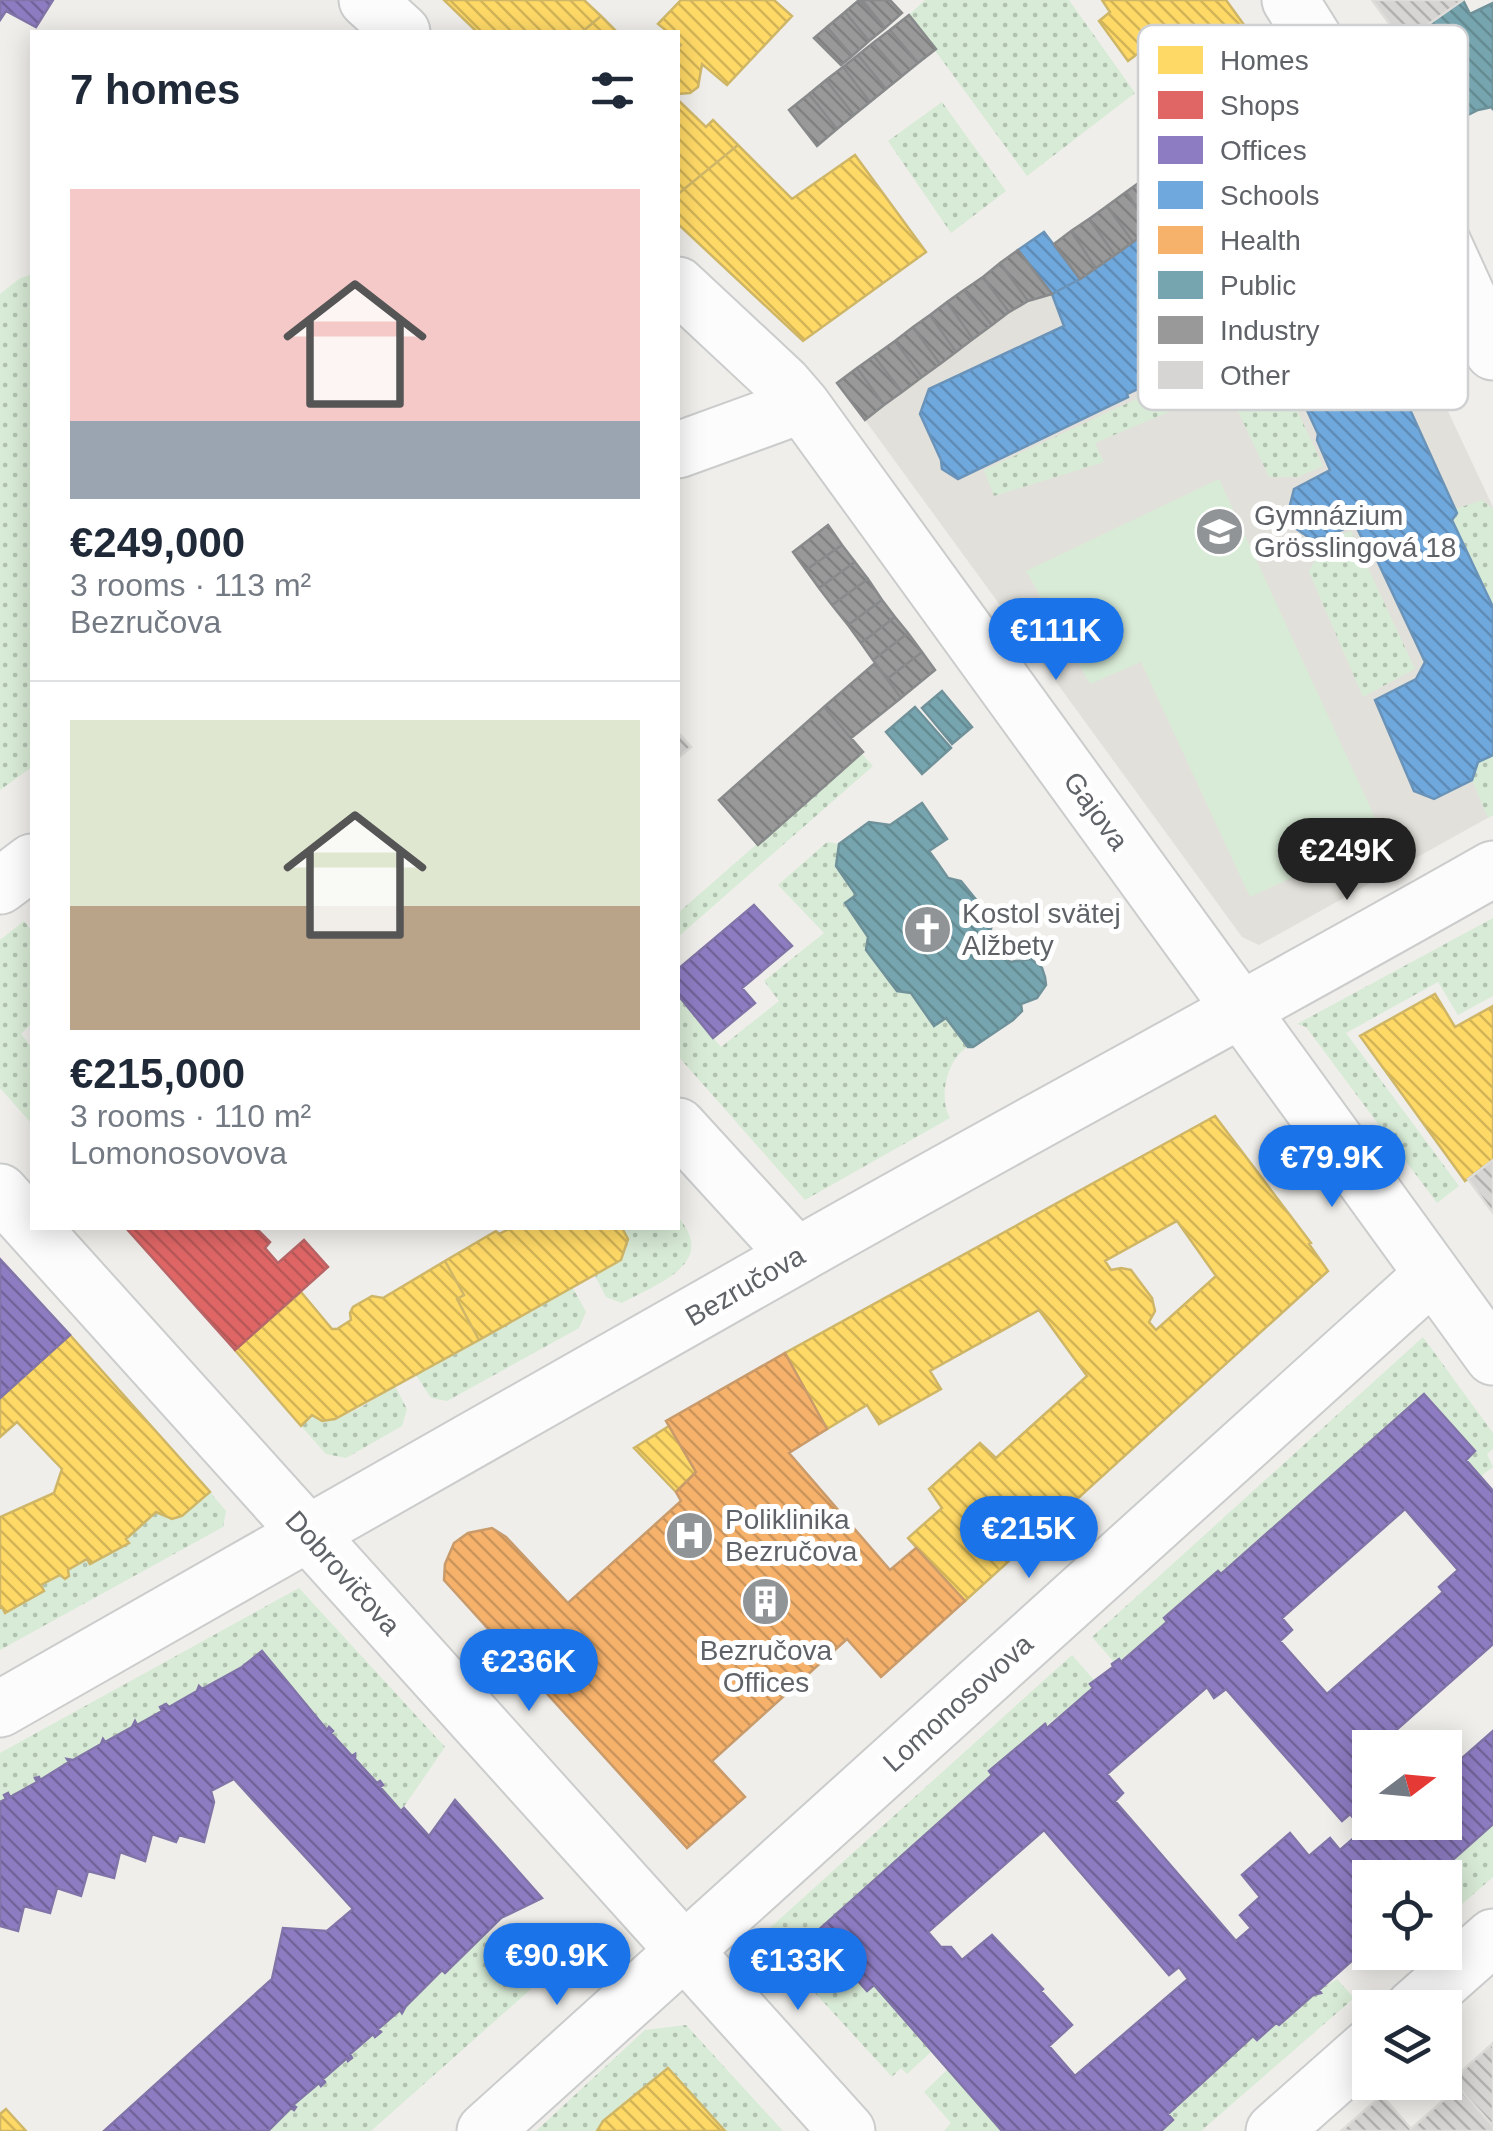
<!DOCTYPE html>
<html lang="en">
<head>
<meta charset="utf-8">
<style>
  :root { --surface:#fff; --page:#f2f2f3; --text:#1f2937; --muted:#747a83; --line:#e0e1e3; --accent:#1a73e8 }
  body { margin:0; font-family:Helvetica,sans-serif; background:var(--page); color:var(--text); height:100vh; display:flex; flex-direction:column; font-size:38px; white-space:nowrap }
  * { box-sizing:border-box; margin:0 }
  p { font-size:32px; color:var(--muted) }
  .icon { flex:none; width:55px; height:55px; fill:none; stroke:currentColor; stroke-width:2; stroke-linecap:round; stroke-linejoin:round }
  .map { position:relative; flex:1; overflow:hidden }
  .drawer { position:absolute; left:30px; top:30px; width:650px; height:1200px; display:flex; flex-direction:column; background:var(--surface); border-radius:0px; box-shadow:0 5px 25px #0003 }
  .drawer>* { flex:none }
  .needle { width:65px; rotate:74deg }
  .buttons { position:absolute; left:1352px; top:1730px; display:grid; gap:20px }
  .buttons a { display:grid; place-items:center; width:110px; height:110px; border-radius:0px; background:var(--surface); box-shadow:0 5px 25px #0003; font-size:50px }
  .price { position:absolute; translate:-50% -85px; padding:0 22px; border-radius:35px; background:var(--accent); color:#fff; font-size:32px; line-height:65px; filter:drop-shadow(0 2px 5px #0008) }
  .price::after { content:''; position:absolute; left:50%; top:60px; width:30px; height:22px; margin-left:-15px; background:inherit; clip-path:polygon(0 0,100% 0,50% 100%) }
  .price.selected { background:#222; color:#fff }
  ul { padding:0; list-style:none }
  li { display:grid; align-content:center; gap:20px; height:530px; padding:0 40px }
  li+li { border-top:2px solid var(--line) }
  li span { display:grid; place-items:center; height:310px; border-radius:0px; color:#555 }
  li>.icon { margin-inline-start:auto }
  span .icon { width:180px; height:180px; fill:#fffc; stroke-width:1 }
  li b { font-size:42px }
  h2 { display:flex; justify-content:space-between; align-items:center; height:120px; padding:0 40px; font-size:42px }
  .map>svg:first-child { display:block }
  .education { fill:#e2e0da }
  .green { fill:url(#green-dots) }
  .pitch { fill:#d8ebd6 }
  .homes { fill:url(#homes-back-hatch); stroke:#cfb667; stroke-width:2.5; fill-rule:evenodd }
  .shops { fill:url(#shops-back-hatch); stroke:#b96567; stroke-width:2.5 }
  .offices { fill:url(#offices-back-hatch); stroke:#8074a8; stroke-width:2.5; fill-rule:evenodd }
  .schools { fill:url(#schools-back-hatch); stroke:#6a93b9; stroke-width:2.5 }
  .health { fill:url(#health-back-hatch); stroke:#c99a6a; stroke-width:2.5 }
  .public { fill:url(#public-back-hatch); stroke:#6f919a; stroke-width:2.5 }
  .industry { fill:url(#industry-back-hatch); stroke:#88898a; stroke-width:2.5 }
  .building { fill:url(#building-back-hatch); stroke:#deddd9; stroke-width:2.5 }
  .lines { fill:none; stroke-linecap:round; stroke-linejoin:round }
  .minor-casing { stroke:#cbcccc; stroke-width:59 }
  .minor { stroke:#fdfcfc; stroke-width:55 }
  .labels { text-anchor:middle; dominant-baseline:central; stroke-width:10; stroke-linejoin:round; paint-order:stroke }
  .poi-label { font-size:28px; fill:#5f6368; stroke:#fff; text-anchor:start }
  .street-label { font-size:28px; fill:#5f6368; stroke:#fff }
  .key { fill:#fff; stroke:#cfd0d2; stroke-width:2.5 }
  .key-label { font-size:28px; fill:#5f6368 }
</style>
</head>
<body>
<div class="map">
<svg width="1493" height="2131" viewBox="0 0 1493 2131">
  <defs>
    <pattern id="green-dots" width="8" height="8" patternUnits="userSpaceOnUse" patternTransform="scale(2.5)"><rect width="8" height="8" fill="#d8ebd6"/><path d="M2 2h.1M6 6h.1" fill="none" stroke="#b2c2b1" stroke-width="1.8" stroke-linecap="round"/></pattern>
    <pattern id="homes-back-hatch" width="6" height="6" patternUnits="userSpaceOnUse" patternTransform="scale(2.5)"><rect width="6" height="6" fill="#ffd966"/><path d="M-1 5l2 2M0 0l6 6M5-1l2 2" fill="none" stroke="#d2b458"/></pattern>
    <pattern id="shops-back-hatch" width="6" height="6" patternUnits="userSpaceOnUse" patternTransform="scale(2.5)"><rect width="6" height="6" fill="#e06666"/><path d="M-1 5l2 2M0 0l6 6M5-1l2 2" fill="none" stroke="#b95858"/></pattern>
    <pattern id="offices-back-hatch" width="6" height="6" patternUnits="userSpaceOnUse" patternTransform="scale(2.5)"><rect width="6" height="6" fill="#8e7cc3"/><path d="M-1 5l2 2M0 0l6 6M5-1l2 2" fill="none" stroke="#72649a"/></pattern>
    <pattern id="schools-back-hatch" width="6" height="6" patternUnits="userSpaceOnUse" patternTransform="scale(2.5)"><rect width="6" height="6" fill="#6fa8dc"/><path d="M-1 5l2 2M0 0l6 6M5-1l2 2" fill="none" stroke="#5e8cb6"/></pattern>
    <pattern id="health-back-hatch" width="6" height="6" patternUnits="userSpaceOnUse" patternTransform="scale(2.5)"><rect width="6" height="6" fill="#f6b26b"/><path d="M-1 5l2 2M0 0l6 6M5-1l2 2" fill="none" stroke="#ca945c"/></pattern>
    <pattern id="public-back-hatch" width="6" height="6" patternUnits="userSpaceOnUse" patternTransform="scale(2.5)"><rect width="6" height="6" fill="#76a5af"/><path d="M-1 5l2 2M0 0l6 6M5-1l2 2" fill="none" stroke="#648a92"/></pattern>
    <pattern id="industry-back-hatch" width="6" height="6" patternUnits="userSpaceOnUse" patternTransform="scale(2.5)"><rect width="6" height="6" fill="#999"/><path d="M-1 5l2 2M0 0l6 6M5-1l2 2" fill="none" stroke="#808081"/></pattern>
    <pattern id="building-back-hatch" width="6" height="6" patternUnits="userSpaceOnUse" patternTransform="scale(2.5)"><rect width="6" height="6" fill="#d6d5d3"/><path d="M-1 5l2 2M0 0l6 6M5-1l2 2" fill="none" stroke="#b1b0af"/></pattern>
  </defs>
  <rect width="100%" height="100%" fill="#efeeea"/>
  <!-- education -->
  <path class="education" d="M1311 117 1340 173 1338 177 1493 507V815L1259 945 1242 937 865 420 1009 312 1081 279Z"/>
  <!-- green -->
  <path class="green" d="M925 0H1069L1135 93 1027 176 909 15Z
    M942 102 1006 191 951 233 888 141Z
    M32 274V767L0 790V294L19 279Z
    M1263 337 1323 466 1298 477H1269L1213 358Z
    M1175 381 1185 405 1095 443 1104 462 994 496 984 470Z
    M1482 500 1493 509V607L1452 520 1456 517 1455 509Z
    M1351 531 1415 669 1363 697 1309 572 1324 542Z
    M861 753 873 766 678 937V913Z
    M1493 755V815L1488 818 1472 780 1478 762Z
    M827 842 839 844 836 867 856 895 845 904 868 937 866 951 897 991 911 993 934 1026 946 1018 968 1047C947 1058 938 1098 950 1118L805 1200 678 1056V995L721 1047 779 1001 764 981 824 933 778 885Z
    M1493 918V996L1458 1015 1438 982 1346 1033 1459 1186 1437 1203 1306 1027 1297 1024Z
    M24 921 32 931V1023L21 1034 32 1048V1124L0 1088V940Z
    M678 1217C719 1264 656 1284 622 1303L606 1297 595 1276 621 1260 628 1239 622 1228H678Z
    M573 1288 586 1312 579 1328 447 1401 431 1398 416 1375Z
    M1423 1337 1493 1433V1449L1487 1454 1493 1467 1480 1477 1466 1460 1474 1451 1423 1394 1221 1574 1218 1571 1164 1617 1167 1622 1121 1662 1119 1660 1114 1662 1092 1637Z
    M395 1386 407 1409 402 1426 346 1458 326 1454 301 1426 312 1415C336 1430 372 1399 395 1386Z
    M210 1492 226 1511 223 1527 0 1650V1608L2 1607 6 1613 43 1591 41 1585 60 1575 65 1578 69 1576 68 1570 87 1559 91 1563 129 1543 126 1539 156 1512C184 1523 189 1509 210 1492Z
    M299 1588 445 1747 401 1811 380 1787 383 1785 380 1781 377 1783 355 1759V1754L352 1756 331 1733 332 1730 329 1727 327 1730 262 1651 242 1667 202 1689 199 1686 197 1691 169 1707 165 1704 160 1707 162 1711 137 1725 134 1721 132 1727 105 1742 102 1739 101 1744 73 1760 68 1759 69 1762 40 1780 35 1778 37 1782 10 1797 8 1793 4 1795 6 1799 0 1802V1753Z
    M1072 1655 1094 1680 1091 1684 1093 1688 990 1771 992 1775 815 1933 867 1991 874 1985 932 2051 907 2074 901 2068 892 2077 762 1935Z
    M1493 1824V1877L1445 1919V1878H1441L1448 1864Z
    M485 1933 531 1989 371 2131H268L291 2108 294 2110 293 2105 319 2083 322 2085 325 2082 323 2079 347 2058H352L350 2054 373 2034 376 2037 380 2032 378 2029 400 2010 403 2012 406 2006Z
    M1337 1979 1354 1998 1201 2131H1161L1173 2120 1168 2114 1253 2036 1257 2040 1276 2023 1279 2025 1313 1995 1320 1994 1319 1990Z
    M686 2025 783 2131H725L668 2068 602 2122 597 2131H536L645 2030Z
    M948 2069 1002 2131H944L951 2123 924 2092Z"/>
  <!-- pitch -->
  <path class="pitch" d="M1219 479 1383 835 1250 897 1141 662 1090 684 1026 571Z"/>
  <!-- homes -->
  <path class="homes" d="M444 0H584L601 16 582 32H477Z
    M681 0H774L792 16 727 85 702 64 698 87 690 93 678 94V48L681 45 678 42V32H668L658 24Z
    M1102 0H1226L1311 117 1228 175 1140 52 1128 61 1099 21 1110 12Z
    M601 16 617 32H582Z
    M678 100 706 127 713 120 738 145 678 194Z
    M738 145 792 199 855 155 926 252 803 341 678 224V194Z
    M1435 994 1455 1027 1493 1006V1160L1465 1181 1360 1036Z
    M1215 1116 1311 1243 1309 1244 1328 1271 965 1601 908 1538 942 1508 929 1489 980 1443 996 1458 1087 1376 1039 1310 930 1371 941 1389 879 1424 867 1405 827 1429 785 1353ZM1177 1221 1216 1276 1156 1330 1149 1322 1155 1311 1152 1298 1131 1270 1121 1268 1111 1270 1105 1261Z
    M511 1228H622L628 1239 621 1260 479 1340 457 1299 464 1295 445 1261 496 1231 499 1234Z
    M445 1261 464 1295 457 1299 479 1340 335 1419 322 1421 312 1415 301 1426 235 1350 301 1292 332 1329H337L351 1320 350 1313 353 1307 372 1296 383 1298Z
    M70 1335 210 1492 182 1516 172 1519 156 1512 126 1539 129 1543 90 1564 87 1559 68 1570 69 1576 65 1579 60 1575 41 1585 44 1591 5 1613 2 1607 0 1608V1517L54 1493 62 1469 17 1422 0 1437V1398Z
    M669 1426 696 1472 676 1492 634 1448Z
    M668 2068 725 2131H597L603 2121Z
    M6 2109 26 2131H0V2114Z"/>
  <!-- shops -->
  <path class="shops" d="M126 1228H256L270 1242 265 1248 278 1263 304 1240 328 1267 235 1350Z"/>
  <!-- offices -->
  <path class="offices" d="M0 0H53L36 27 6 11 0 20Z
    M754 905 792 946 742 988 755 1003 713 1038 678 995V969Z
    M0 1259 70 1335 0 1398Z
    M1424 1394 1475 1451 1466 1460 1493 1491V1644L1376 1748H1370V1822H1445V1773L1493 1731V1824L1448 1864 1450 1869 1441 1878H1370V1948L1365 1949 1319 1990 1321 1993 1313 1995 1279 2025 1276 2023 1257 2040 1253 2036 1168 2114 1173 2120 1161 2131H1002L874 1985 867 1991 815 1933 992 1775 989 1771 1045 1724 1047 1728 1093 1688 1090 1684 1113 1667 1112 1664 1119 1659 1121 1662 1167 1622 1164 1618 1218 1571 1221 1574ZM1405 1509 1458 1570 1439 1587 1443 1592 1327 1694 1280 1641 1292 1630 1282 1618ZM1207 1687 1214 1698 1226 1689 1342 1821 1350 1814 1363 1830 1340 1850 1330 1838 1309 1856 1290 1833 1242 1875 1260 1897 1240 1915 1251 1928 1236 1941 1115 1801 1123 1793 1107 1774ZM1044 1830 1169 1975 1179 1967 1188 1979 1075 2076 1049 2046 1072 2025 1041 1991 1043 1989 992 1935 962 1960 951 1947H941L928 1932Z
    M262 1651 327 1730 329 1727 333 1731 331 1733 352 1756 355 1754V1759L377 1783 380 1781 383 1785 380 1787 401 1811 404 1808 429 1836 455 1800 542 1898 501 1918 445 1973 442 1970 406 2006 402 2013 400 2010 378 2029 381 2032 375 2037 373 2034 350 2054 352 2058 348 2061 347 2058 323 2079 325 2082 321 2086 319 2083 293 2105 296 2107 294 2110 291 2108 268 2131H104L272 1979 283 1928 327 1931 353 1909 234 1779 211 1791 214 1802 204 1842 179 1835 176 1842 152 1834 145 1861 120 1852 114 1878 88 1871 81 1896 57 1888 50 1913 24 1906 18 1931 0 1926V1802L6 1799 4 1795 8 1793 10 1797 37 1782 35 1778 39 1777 40 1780 69 1762 67 1759 73 1760 101 1744 103 1739 105 1742 132 1727 135 1721 137 1725 162 1711 160 1707 166 1704 169 1707 197 1691 199 1686 202 1689 242 1667Z"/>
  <!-- schools -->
  <path class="schools" d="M1311 117 1340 173 1305 191 1325 235 1323 241 1396 397H1401L1407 403 1457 513 1452 520 1493 607V755L1478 762 1472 780 1434 799 1414 791 1375 700 1416 679 1425 662 1375 556 1369 553 1355 524 1328 536 1311 539 1295 528 1288 513 1294 489 1330 470 1317 440 1318 434 1269 328 1127 394 1128 397 958 479 942 469 941 460 920 414 929 389 1064 326 1052 294 1080 279Z
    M1044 232 1080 279 1052 294 1018 250Z"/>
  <!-- health -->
  <path class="health" d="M785 1353 827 1429 789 1453 890 1570 916 1548 965 1601 881 1677 847 1639 712 1761 745 1797 687 1848 444 1580 445 1564 454 1543 468 1533 492 1528 506 1537 568 1603 681 1501 676 1492 696 1472 666 1421Z"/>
  <!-- public -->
  <path class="public" d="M1463 0 1470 14 1493 3V110L1492 107 1478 110 1444 127 1403 42Z
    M942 691 972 727 952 744 922 708Z
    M915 707 951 748 922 774 886 732Z
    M922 803 947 839 929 851 937 862 948 878 961 881 978 902 992 923 990 935 1010 962 1031 959 1042 968 1045 977 1046 985 1037 998 1021 1004 1022 1011 1013 1020 973 1047H968L946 1018 934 1026 911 993 897 991 866 950 868 937 845 903 856 895 836 866 839 844 869 822 890 825Z"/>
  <!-- industry -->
  <path class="industry" d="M859 0 885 28 869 41 845 12Z
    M862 0H890L902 13 885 28Z
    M845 12 869 41 852 56 827 27Z
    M909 15 936 49 918 63 890 30Z
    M827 27 852 56 841 65 814 38Z
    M890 30 918 63 902 76 873 43Z
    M873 43 902 76 886 89 858 55Z
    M858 55 886 89 870 102 843 67Z
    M843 67 870 102 854 115 826 80Z
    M826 80 854 115 837 129 809 94Z
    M809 94 837 129 817 146 789 110Z
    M1144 179 1171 216 1151 229 1126 192Z
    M1126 192 1151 229 1133 242 1107 206Z
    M1107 206 1133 242 1115 255 1089 219Z
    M1089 219 1115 255 1096 268 1071 231Z
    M1071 231 1096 268 1080 279 1054 244Z
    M1018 250 1052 294 1028 301 1000 263Z
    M1000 263 1028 301 1009 312 983 277Z
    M983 277 1009 312 992 325 964 290Z
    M964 290 992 325 973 339 947 302Z
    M947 302 973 339 956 352 930 315Z
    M930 315 956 352 940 364 913 327Z
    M913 327 940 364 922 377 895 341Z
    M895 341 922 377 902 392 874 356Z
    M874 356 902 392 884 405 857 368Z
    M857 368 884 405 865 420 837 383Z
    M828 525 842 545 806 570 793 552Z
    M842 545 855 562 819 588 806 570Z
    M855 562 868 579 832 605 819 588Z
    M868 579 882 600 848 625 832 605Z
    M882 600 895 617 861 643 848 625Z
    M895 617 908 633 873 660 861 643Z
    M908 633 922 652 887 679 873 660Z
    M922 652 935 670 901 698 887 679Z
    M875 663 901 698 851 738 824 707Z
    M824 707 863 752 758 845 719 800Z"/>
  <!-- building -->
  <path class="building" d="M1372 0H1463L1403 42Z
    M678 732 691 747 678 758Z
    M1493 1160V1213L1468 1179Z
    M1493 2043V2126L1452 2080Z
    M1452 2080 1493 2126V2131H1341L1382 2095 1411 2129 1455 2090 1450 2083Z"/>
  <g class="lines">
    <defs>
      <path id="minor" d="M367 0 402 32
        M1290 0 1392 163 1422 197 1493 352
        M678 285 783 383 802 405 1493 1357
        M678 450 802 405
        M0 886 32 862
        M678 1126 797 1256
        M0 1192 847 2131
        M0 1709C264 1558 529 1408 793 1258 1025 1126 1261 1001 1493 869
        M1413 2008 1493 1937
        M485 2131 1432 1275
        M1274 2131 1370 2046"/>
    </defs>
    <!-- minor casing -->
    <use href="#minor" class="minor-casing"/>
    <!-- minor -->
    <use href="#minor" class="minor"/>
  </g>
  <!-- icons -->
  <defs>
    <symbol id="school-disc" viewBox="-11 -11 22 22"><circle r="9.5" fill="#919496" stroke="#fff"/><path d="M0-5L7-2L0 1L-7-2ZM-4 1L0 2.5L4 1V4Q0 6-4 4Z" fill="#fff"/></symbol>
    <symbol id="church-disc" viewBox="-11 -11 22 22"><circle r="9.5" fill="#919496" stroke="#fff"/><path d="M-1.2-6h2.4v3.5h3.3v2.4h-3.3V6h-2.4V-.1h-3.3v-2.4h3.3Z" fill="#fff"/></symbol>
    <symbol id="hospital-disc" viewBox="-11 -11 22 22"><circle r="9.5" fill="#919496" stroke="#fff"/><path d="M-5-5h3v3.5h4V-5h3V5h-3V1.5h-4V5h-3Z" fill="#fff"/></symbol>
    <symbol id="building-disc" viewBox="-11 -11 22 22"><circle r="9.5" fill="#919496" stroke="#fff"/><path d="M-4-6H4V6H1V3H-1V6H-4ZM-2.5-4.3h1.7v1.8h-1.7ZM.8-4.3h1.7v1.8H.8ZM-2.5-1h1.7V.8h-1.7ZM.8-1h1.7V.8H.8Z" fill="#fff"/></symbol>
  </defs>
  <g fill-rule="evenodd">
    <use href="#school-disc" x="1192" y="504" width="55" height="55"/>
    <use href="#church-disc" x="900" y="902" width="55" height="55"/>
    <use href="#hospital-disc" x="662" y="1508" width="55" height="55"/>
    <use href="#building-disc" x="738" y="1574" width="55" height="55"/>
  </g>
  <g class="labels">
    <!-- poi labels -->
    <g class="poi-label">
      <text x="1254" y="515">Gymnázium<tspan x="1254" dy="32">Grösslingová 18</tspan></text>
      <text x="962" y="913">Kostol svätej<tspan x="962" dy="32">Alžbety</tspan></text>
      <text x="725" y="1519">Poliklinika<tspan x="725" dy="32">Bezručova</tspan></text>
      <text x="766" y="1650" text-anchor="middle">Bezručova<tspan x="766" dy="32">Offices</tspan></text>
    </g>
    <!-- street labels -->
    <g class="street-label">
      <text transform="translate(1096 811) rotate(54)">Gajova</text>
      <text transform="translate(745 1286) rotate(-30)">Bezručova</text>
      <text transform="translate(343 1573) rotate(48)">Dobrovičova</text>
      <text transform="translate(958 1703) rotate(-42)">Lomonosovova</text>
    </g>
  </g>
  <!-- legend -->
  <rect x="1138" y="25" width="330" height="385" rx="15" class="key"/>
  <rect x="1158" y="46" width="45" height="28" fill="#ffd966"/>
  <rect x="1158" y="91" width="45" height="28" fill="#e06666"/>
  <rect x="1158" y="136" width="45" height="28" fill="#8e7cc3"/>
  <rect x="1158" y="181" width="45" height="28" fill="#6fa8dc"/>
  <rect x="1158" y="226" width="45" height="28" fill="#f6b26b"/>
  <rect x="1158" y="271" width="45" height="28" fill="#76a5af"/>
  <rect x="1158" y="316" width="45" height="28" fill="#999"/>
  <rect x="1158" y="361" width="45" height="28" fill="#d6d5d3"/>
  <g class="key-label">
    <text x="1220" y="70">Homes</text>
    <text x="1220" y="115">Shops</text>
    <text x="1220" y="160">Offices</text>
    <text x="1220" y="205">Schools</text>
    <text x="1220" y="250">Health</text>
    <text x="1220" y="295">Public</text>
    <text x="1220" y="340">Industry</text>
    <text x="1220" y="385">Other</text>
  </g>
</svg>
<div class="buttons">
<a><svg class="needle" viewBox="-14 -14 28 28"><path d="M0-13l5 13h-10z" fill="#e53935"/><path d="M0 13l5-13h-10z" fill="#747a83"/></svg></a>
<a><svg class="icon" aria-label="locate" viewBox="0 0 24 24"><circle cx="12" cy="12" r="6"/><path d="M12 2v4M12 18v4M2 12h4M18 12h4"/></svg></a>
<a><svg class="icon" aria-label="layers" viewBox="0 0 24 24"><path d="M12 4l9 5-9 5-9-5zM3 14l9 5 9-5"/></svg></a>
</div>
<b class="price" style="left:1056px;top:683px">€111K</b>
<b class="price selected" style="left:1347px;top:903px">€249K</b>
<b class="price" style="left:1332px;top:1210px">€79.9K</b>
<b class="price" style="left:1029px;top:1581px">€215K</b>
<b class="price" style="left:529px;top:1714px">€236K</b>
<b class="price" style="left:557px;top:2008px">€90.9K</b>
<b class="price" style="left:798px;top:2013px">€133K</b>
<section class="drawer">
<h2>7 homes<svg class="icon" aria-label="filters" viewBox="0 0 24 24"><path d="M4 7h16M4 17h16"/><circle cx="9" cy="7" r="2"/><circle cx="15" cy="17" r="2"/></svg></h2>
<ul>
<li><span style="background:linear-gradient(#f6c9c9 75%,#9aa5b1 0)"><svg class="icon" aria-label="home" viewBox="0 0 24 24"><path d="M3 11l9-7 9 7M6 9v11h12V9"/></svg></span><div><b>€249,000</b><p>3 rooms · 113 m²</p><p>Bezručova</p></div></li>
<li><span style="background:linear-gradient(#dfe7d0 60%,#b9a48a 0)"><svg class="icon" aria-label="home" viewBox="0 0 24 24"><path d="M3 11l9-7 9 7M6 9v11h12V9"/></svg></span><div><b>€215,000</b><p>3 rooms · 110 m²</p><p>Lomonosovova</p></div></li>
</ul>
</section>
</div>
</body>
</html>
